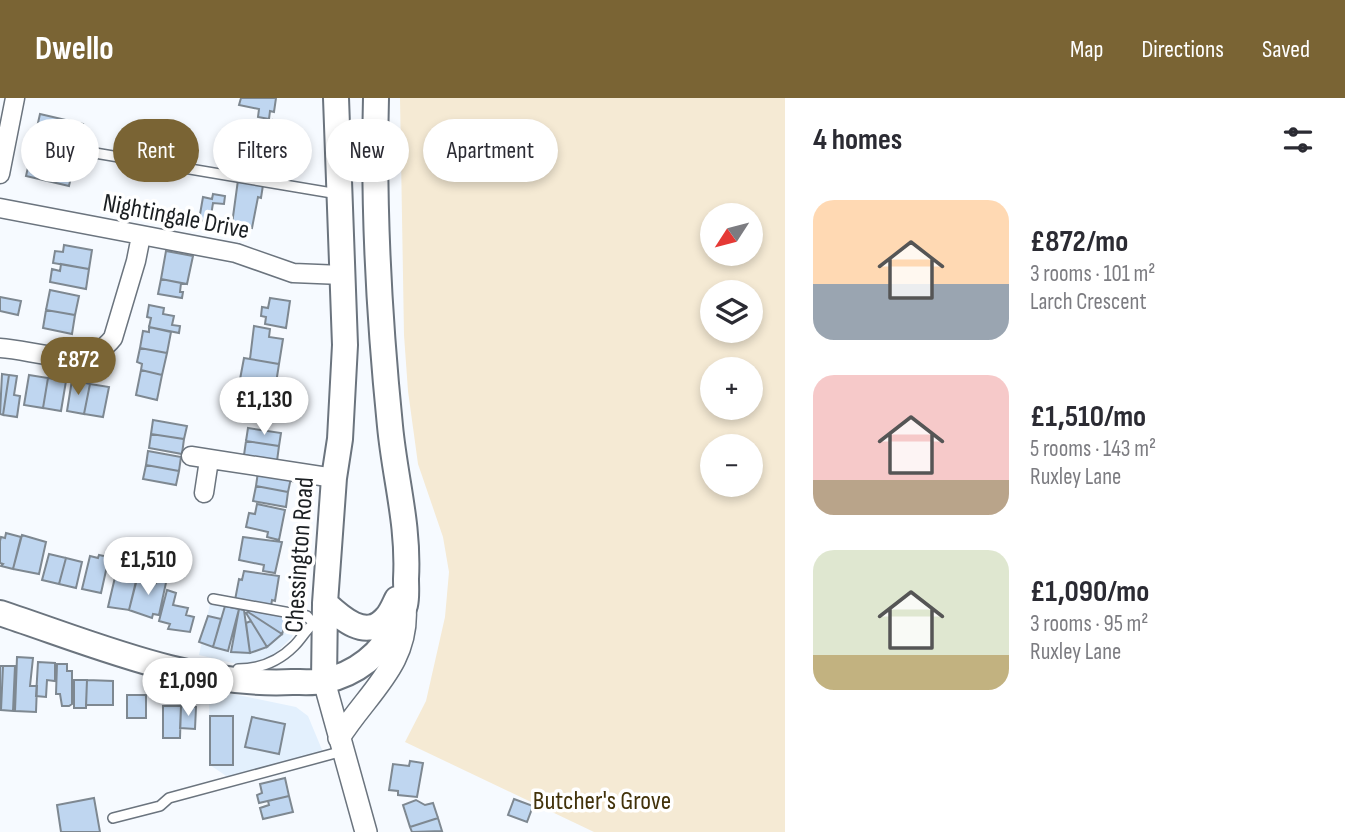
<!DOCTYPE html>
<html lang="en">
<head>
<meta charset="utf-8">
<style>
  :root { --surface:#fff; --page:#f2f2f3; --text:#2b2b33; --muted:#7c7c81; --accent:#7a6434 }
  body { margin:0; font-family:"Sofia Sans Condensed",sans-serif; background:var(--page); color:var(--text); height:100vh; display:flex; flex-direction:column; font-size:26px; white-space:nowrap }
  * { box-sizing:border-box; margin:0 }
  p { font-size:23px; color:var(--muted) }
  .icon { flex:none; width:38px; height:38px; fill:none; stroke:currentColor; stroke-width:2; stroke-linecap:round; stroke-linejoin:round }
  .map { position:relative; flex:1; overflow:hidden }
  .panel { display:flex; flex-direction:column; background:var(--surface); width:560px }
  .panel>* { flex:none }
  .top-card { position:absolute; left:21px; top:21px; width:658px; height:63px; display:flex; gap:14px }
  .needle { width:46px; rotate:234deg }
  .buttons { position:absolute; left:700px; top:105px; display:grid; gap:14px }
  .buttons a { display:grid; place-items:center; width:63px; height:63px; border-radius:50%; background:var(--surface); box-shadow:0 4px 10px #0003; font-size:35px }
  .price { position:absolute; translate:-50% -60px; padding:0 16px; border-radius:24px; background:#fff; color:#222; font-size:23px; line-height:46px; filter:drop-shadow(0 2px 4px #0008) }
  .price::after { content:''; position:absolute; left:50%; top:42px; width:21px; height:16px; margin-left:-10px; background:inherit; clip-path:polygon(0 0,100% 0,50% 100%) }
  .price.active { background:var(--accent); color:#fff }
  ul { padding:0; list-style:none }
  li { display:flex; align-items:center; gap:21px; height:175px; padding:0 28px }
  li span { display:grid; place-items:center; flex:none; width:196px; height:140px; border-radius:21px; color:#555 }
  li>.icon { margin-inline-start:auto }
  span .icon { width:84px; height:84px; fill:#fffc; stroke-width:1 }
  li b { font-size:30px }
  h2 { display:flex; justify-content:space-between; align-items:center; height:84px; padding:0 28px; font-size:30px }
  .pill { padding:0 24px; border-radius:32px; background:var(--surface); box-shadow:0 4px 10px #0003; font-size:24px; line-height:63px }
  .pill.active { background:var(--accent); color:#fff }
  header { display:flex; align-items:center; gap:42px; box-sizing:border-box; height:98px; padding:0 35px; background:var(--accent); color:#fff }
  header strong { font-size:33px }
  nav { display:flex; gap:38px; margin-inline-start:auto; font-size:24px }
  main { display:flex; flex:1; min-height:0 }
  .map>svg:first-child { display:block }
  .built { fill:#e3f0fd }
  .green { fill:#f5ead4; fill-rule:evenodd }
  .building { fill:#bfd6f0; stroke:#7e8891; stroke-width:2 }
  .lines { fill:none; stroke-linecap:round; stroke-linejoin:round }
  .service-casing { stroke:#6b747e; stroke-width:12 }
  .minor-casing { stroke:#6b747e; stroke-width:21 }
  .tertiary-casing { stroke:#6b747e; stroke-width:24 }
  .secondary-casing { stroke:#6b747e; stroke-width:28 }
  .service { stroke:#fff; stroke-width:9 }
  .minor { stroke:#fff; stroke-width:18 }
  .tertiary { stroke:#fff; stroke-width:21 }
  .secondary { stroke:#fff; stroke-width:24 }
  .labels { text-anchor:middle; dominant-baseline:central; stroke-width:7; stroke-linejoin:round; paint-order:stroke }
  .street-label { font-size:26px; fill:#1b1f22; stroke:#fff }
  .park-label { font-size:26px; fill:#42320a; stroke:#fff }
</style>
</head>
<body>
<header>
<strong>Dwello</strong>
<nav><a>Map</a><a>Directions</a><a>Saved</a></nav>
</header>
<main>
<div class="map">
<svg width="785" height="734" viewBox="0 0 785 734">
  <rect width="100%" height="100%" fill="#f6faff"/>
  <!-- built -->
  <path class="built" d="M210 506 298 520 292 539 269 562 254 568 237 566 199 557Z
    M209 591 296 609 308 618 325 659 235 684 210 667Z"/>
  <!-- green -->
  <path class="green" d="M400 0H785V734H594L405 644 426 603 445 519 449 474 443 439 418 366 408 293 404 237ZM712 117H751V156H712ZM712 194H751V233H712ZM751 271V310H712V271ZM751 348V387H712V348Z"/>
  <!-- building -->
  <path class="building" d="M241 0H276L274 14 270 13 269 21 258 19 259 11 239 7Z
    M40 16 83 26 69 88 26 78Z
    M273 22 286 24 281 56 259 53 260 44 248 42 251 24 272 28Z
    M238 82 263 87 261 100 258 99 252 130 232 126Z
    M213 96 225 98 224 106 213 105 210 124 199 122 203 99 212 101Z
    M64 147 92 152 89 171 53 165 55 153 63 154Z
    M166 153 193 158 187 186 161 181Z
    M61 166 89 171 86 191 50 184 52 171 60 173Z
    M161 181 181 185 180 194H183L182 200 158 196Z
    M50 192 79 198 75 217 46 212Z
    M0 199 21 203 18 217 0 213Z
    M270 200 290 203 286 230 265 226 266 219 261 218 262 209 268 210Z
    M149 207 164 210 163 216 174 218 172 227 180 228 179 235 149 229 151 220 147 219Z
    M46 212 75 217 72 236 43 230Z
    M254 228 270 231 269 239 283 241 279 266 250 261Z
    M149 229 171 234 167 255 140 250 143 233 149 234Z
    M140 250 167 255 162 277 141 272 142 266 137 264Z
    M244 260 279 266 274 298 238 292Z
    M141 272 162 277 157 302 136 297Z
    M2 276 9 277 3 317 0 316Z
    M9 277 17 278 14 297 20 298 17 319 3 317Z
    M29 277 48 280 43 310 24 307Z
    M48 280 66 283 61 313 43 310Z
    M72 282 90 286 84 316 67 313Z
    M90 286 109 289 103 319 84 316Z
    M248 301 272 305 269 325 245 320Z
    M153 322 187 328 184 341 151 336Z
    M248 330 281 335 279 348 246 343Z
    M151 336 184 341 182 356 149 350Z
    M246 343 279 348 277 363 244 357Z
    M148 353 181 359 179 373 146 367Z
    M146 367 179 373 176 387 143 381Z
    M258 374 291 380 288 394 256 388Z
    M256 388 288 394 286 409 253 403Z
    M257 406 285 412 279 442 267 439 268 434 246 429 249 415 255 416Z
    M6 435 21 439 13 471 1 468 3 466 0 465V443L1 439 5 440Z
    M22 437 46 444 39 476 13 471Z
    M243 439 282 444 275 475 263 473 264 467 239 462Z
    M49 456 66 460 59 486 42 482Z
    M99 457 109 459 101 495 82 491 90 458 98 460Z
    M66 460 82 464 76 490 59 486Z
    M129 472 138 475 129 512 108 509 116 475 127 478Z
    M244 473 279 478 275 503 272 502 271 508 235 502 239 481 242 482Z
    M158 478 167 480 159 517 153 516 152 520 129 512 137 481 156 485Z
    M167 492 176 495 173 507 188 510 186 517 194 519 190 534 168 531 170 526 159 523Z
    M225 508 239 511 228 553 213 549Z
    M239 511 244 512 250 555 231 554Z
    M249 512 288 519 282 536 248 514Z
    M248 514 282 536 267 549 246 515Z
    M208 518 221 521 213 549 199 544Z
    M251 523 267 549 250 555 246 525Z
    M17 559 33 560 30 588H37L36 614 15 613Z
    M38 564 55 565V583L47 582 46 599 36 598Z
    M57 566H67V573H72V606L69 608H62L60 596H56Z
    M0 568H3L1 612H0Z
    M3 568H15L13 613 1 612Z
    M74 582H87L86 610H74Z
    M87 582 113 583V607H86Z
    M127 597H146V620H127Z
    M163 608H181L180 640H163Z
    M181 608 196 609 195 631 180 630Z
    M210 618H233V667H210Z
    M252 619 285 626 279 656 245 649Z
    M410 663 423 665 417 699 398 697V693L389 692 393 666 409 668Z
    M285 680 289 698 259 705 257 697 262 695 260 686Z
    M289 698 293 714 263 721 260 710 269 707 268 703Z
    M94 700 100 734H61L57 707Z
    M514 701 533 708 527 724 508 717Z
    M416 702 425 707 433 705 438 720 410 729 403 707Z
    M438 720 442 733 412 734 410 729Z"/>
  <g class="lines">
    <defs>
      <path id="service" d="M95 55 338 96
        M213 501 307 518 313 525
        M238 571C259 571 279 563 294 548 304 538 307 528 321 521
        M113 720 160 708 169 700 343 653"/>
      <path id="minor" d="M0 76 15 0
        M0 110 236 155 293 175 342 177
        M0 250C37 252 86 275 113 240L136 163 141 138
        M191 358 334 380
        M204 395 209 362"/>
      <path id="tertiary" d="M324 583 366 734
        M339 640C367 595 410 566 405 508"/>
      <path id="secondary" d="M325 505C341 520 366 543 386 520 391 515 394 507 397 501
        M0 515C94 546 191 589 292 584 302 584 314 585 324 583 356 576 382 556 396 526 399 520 403 514 405 507 407 499 406 489 406 481 409 426 395 381 390 328 379 219 373 110 376 0
        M324 583 325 505 334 380 340 341 345 247 336 0"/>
    </defs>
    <!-- service casing -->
    <use href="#service" class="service-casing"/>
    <!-- minor casing -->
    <use href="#minor" class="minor-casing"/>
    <!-- tertiary casing -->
    <use href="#tertiary" class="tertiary-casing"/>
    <!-- secondary casing -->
    <use href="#secondary" class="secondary-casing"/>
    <!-- service -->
    <use href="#service" class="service"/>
    <!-- minor -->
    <use href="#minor" class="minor"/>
    <!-- tertiary -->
    <use href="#tertiary" class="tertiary"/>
    <!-- secondary -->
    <use href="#secondary" class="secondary"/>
  </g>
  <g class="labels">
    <!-- street labels -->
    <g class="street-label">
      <text transform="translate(176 119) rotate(11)">Nightingale Drive</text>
      <text transform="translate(300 457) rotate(-86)">Chessington Road</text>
    </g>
    <!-- park labels -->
    <g class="park-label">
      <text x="602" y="703">Butcher's Grove</text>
    </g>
  </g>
</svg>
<div class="buttons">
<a><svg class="needle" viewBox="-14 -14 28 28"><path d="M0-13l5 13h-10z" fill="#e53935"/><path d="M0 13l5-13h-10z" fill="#7c7c81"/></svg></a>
<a><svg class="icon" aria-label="layers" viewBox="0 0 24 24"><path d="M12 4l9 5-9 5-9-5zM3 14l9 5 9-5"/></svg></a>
<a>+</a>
<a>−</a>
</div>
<b class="price active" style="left:78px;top:299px">£872</b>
<b class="price" style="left:264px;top:339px">£1,130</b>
<b class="price" style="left:148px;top:499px">£1,510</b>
<b class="price" style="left:188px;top:620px">£1,090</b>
<div class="top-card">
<a class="pill">Buy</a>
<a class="pill active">Rent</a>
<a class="pill">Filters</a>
<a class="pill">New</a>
<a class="pill">Apartment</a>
</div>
</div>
<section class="panel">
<h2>4 homes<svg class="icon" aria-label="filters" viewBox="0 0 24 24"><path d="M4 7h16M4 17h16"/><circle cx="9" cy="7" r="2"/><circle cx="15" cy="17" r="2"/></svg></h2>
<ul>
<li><span style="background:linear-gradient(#ffd9b3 60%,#9aa5b1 0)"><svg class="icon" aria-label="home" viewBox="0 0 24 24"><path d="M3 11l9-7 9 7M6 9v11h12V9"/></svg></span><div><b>£872/mo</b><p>3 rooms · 101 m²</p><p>Larch Crescent</p></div></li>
<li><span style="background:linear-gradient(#f6c9c9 75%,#b9a48a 0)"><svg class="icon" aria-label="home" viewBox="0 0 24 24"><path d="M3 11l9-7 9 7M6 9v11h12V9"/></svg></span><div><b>£1,510/mo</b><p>5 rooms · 143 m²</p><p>Ruxley Lane</p></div></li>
<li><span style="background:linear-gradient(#dfe7d0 75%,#c2b280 0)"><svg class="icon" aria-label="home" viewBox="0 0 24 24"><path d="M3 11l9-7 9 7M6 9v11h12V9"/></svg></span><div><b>£1,090/mo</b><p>3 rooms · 95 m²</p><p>Ruxley Lane</p></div></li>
</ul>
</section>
</main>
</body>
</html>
